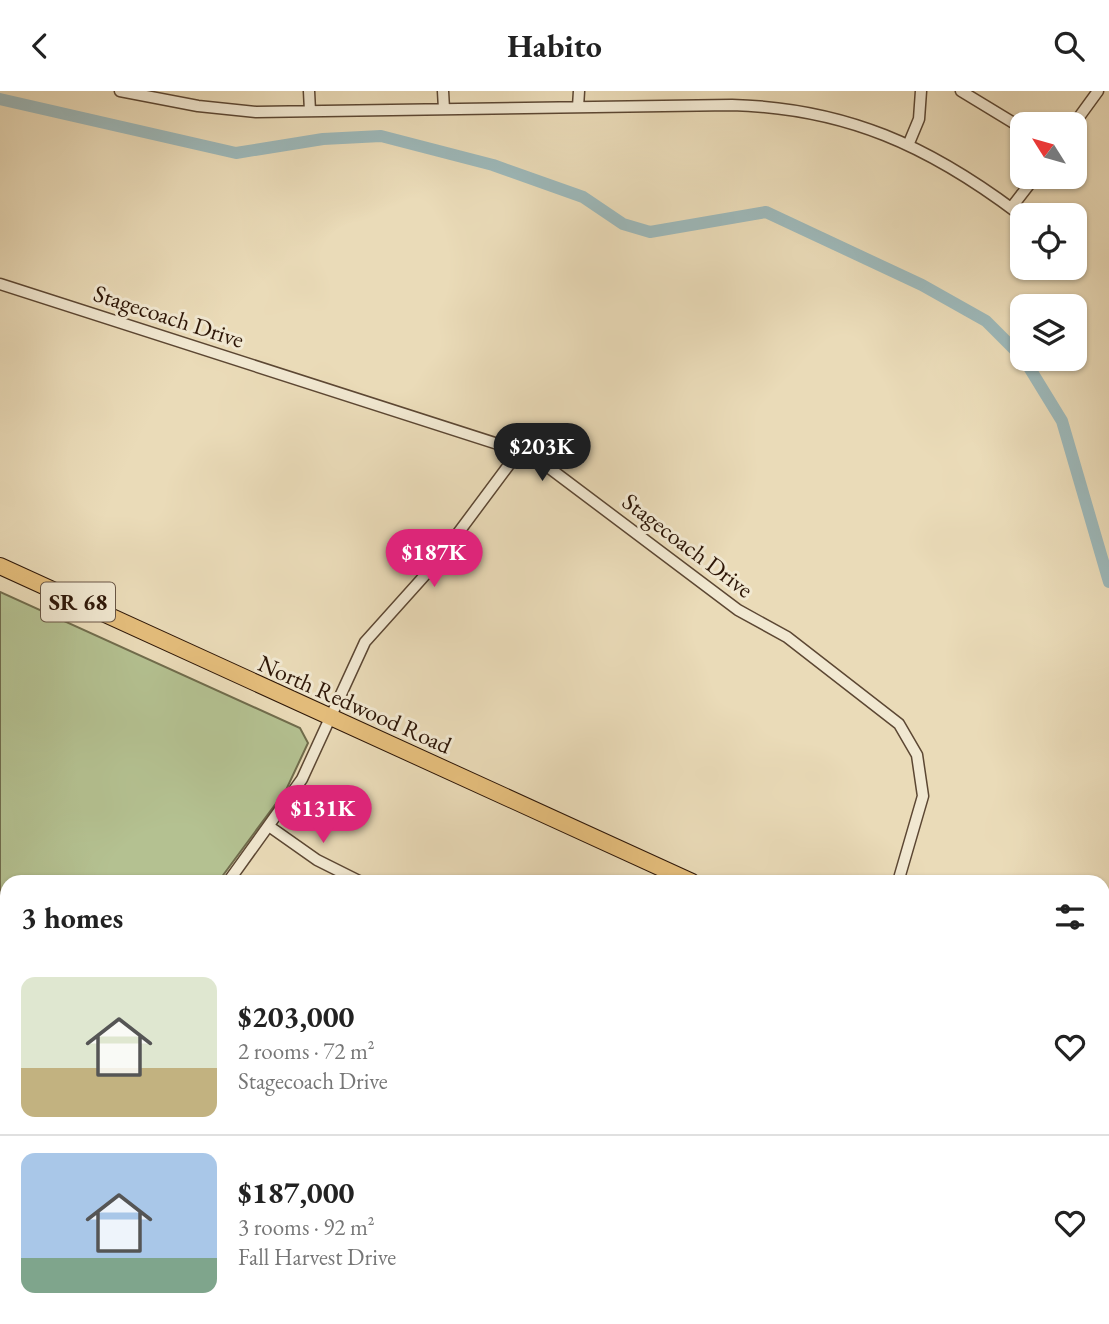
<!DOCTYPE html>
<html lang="en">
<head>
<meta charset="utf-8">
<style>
  :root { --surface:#fff; --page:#f2f2f2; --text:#222; --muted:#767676; --line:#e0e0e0; --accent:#db2777 }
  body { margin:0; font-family:"EB Garamond",serif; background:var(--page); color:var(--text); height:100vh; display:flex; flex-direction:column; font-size:26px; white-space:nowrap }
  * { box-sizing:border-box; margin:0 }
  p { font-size:23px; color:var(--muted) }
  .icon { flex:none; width:38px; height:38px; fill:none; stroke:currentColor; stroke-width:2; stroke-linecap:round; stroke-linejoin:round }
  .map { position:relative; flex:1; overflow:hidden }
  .side { position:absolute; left:0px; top:784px; width:1110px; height:450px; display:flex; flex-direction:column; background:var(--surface); border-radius:21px 21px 0 0; box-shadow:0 2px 5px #0004 }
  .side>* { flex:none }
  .needle { width:46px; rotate:307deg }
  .tools { position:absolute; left:1010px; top:21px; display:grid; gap:14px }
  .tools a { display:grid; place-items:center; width:77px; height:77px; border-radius:14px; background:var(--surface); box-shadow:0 2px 5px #0004; font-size:35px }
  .price { position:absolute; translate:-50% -60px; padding:0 16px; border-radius:24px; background:var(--accent); color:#fff; font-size:23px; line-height:46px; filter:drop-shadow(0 2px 4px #0008) }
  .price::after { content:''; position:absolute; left:50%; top:42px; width:21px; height:16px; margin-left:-10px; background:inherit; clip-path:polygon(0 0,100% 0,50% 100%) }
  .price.active { background:#222; color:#fff }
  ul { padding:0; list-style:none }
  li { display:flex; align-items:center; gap:21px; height:175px; padding:0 21px }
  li+li { border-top:2px solid var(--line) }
  li span { display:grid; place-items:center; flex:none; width:196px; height:140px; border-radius:14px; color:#555 }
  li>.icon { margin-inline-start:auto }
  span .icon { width:84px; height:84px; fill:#fffc; stroke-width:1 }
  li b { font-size:30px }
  h2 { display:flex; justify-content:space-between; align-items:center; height:84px; padding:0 21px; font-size:30px }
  header { display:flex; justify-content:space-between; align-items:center; height:91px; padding:0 21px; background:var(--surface); font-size:32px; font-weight:700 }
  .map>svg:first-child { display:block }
  .green { fill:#b4c191; stroke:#706c4c; stroke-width:2 }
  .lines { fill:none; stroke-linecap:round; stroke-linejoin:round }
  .canal { stroke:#9db8b9; stroke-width:12 }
  .minor-casing { stroke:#5c4733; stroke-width:13 }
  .tertiary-casing { stroke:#5c4733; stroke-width:15 }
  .primary-casing { stroke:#2d1607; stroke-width:18 }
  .minor { stroke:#f1e8d1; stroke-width:10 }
  .tertiary { stroke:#f1e8d1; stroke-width:12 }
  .primary { stroke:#e5be7c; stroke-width:16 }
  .labels { text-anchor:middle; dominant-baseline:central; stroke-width:6; stroke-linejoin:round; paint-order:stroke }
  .shield { fill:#f1e8d1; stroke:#685544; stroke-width:2 }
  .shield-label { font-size:23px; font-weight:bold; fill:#2d1607 }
  .street-label { font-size:24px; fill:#2d1607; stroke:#f1e8d1 }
</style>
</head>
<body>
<header><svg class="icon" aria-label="back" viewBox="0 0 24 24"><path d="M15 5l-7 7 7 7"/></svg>Habito<svg class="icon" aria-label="search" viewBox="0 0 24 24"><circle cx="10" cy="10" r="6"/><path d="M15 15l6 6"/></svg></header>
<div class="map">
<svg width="1109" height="1233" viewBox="0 0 1109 1233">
  <rect width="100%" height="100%" fill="#eadbb8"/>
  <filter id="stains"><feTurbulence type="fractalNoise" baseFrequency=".00286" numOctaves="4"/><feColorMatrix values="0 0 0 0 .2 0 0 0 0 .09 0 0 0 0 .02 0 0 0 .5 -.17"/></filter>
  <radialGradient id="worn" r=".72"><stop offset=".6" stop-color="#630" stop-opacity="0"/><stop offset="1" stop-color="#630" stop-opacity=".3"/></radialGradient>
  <!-- green -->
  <path class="green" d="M0 501 300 637 308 652 286 699 218 791H7V1091L0 1101Z"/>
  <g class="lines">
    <!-- canal -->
    <path class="canal" d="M0 8 236 62 323 48 381 45 493 74 583 106 623 133 650 141 766 121 922 194 986 230 1022 266
      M1024 268 1062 330 1109 491
      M0 859 7 869
      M37 1233V1227"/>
    <defs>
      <path id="minor" d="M120 0 198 15 256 21 732 14C846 17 929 55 1019 123
        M309 0 310 20
        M443 0 444 18
        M961 0 1022 37
        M578 16 579 0
        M1074 33 1098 0
        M909 52 919 28 921 0
        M1011 117 1035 86
        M0 193 532 364 738 519 787 546 899 633 917 664 923 705 898 791
        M273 738 317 769 361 791
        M228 791 302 688 365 551 435 473 520 359
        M1104 980 1109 997
        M1102 1070 1109 1058
        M1102 1215 1106 1233
        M238 1227 245 1233
        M468 1227 469 1233
        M675 1227 676 1233
        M0 1233H1
        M70 1233 72 1227
        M611 1233 619 1227
        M924 1233 925 1227"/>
      <path id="tertiary" d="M759 1233 761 1227
        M775 1233 777 1227"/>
      <path id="primary" d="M0 475 692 791
        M1102 979 1109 982"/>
    </defs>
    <!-- minor casing -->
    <use href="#minor" class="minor-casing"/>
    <!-- tertiary casing -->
    <use href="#tertiary" class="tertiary-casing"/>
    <!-- primary casing -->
    <use href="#primary" class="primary-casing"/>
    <!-- minor -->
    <use href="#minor" class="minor"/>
    <!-- tertiary -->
    <use href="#tertiary" class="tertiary"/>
    <!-- primary -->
    <use href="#primary" class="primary"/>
  </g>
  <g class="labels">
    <!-- shield labels -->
    <rect class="shield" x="41" y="491.5" width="74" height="39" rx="5"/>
    <g class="shield-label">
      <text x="78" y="511">SR 68</text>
    </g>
    <!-- street labels -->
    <g class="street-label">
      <text transform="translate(169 225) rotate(18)">Stagecoach Drive</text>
      <text transform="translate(688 454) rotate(37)">Stagecoach Drive</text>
      <text transform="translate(355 613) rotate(24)">North Redwood Road</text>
    </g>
  </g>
  <rect width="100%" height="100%" filter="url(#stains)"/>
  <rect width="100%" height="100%" fill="url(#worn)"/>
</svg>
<div class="tools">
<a><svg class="needle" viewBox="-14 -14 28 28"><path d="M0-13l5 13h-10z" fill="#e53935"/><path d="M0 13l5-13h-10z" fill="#767676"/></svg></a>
<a><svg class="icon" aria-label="locate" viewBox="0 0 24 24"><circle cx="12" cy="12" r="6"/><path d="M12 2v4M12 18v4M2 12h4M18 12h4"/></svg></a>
<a><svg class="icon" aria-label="layers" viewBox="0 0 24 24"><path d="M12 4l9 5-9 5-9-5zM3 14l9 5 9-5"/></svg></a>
</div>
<b class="price active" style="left:542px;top:392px">$203K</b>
<b class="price" style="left:434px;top:498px">$187K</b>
<b class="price" style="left:323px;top:754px">$131K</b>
<section class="side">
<h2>3 homes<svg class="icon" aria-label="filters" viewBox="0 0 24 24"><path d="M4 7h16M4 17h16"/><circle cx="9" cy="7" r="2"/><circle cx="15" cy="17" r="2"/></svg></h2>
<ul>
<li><span style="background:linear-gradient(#dfe7d0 65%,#c2b280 0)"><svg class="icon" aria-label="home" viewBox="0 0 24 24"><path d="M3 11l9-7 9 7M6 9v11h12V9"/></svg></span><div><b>$203,000</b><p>2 rooms · 72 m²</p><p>Stagecoach Drive</p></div><svg class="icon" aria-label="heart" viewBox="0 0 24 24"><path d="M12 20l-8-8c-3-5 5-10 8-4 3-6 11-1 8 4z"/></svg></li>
<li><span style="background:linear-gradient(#a9c7e8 75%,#7fa58c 0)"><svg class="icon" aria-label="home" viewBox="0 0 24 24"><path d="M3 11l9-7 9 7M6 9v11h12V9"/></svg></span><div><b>$187,000</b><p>3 rooms · 92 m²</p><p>Fall Harvest Drive</p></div><svg class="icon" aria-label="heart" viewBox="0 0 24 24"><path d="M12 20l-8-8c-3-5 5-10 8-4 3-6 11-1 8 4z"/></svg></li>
</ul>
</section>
</div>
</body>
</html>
